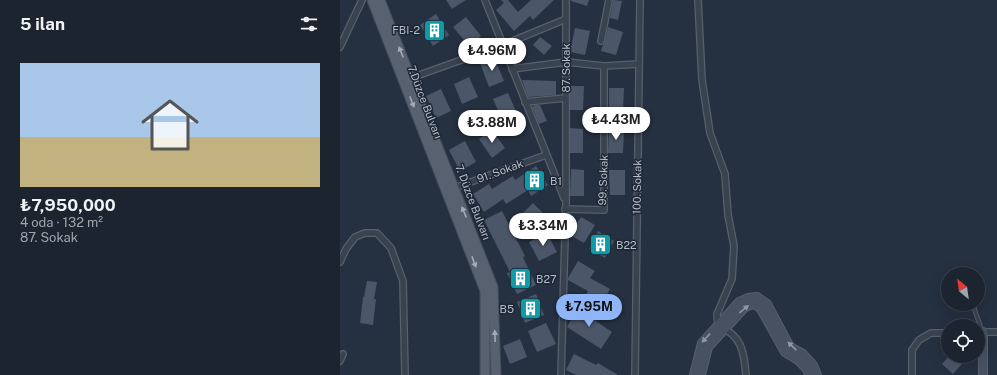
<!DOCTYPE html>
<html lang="tr">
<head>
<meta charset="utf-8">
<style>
  :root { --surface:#1c2430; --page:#252c38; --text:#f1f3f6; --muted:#a0a4ab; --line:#3a414c; --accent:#8db5f8 }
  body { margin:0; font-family:"Public Sans",sans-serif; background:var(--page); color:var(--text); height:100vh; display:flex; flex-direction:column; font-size:15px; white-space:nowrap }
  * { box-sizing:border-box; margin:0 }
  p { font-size:13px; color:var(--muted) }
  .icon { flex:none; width:22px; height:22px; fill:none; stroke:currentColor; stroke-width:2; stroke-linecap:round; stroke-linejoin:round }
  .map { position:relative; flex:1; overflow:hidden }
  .drawer { display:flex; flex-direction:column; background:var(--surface); width:340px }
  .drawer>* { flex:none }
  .needle { width:26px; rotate:331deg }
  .buttons { position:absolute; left:601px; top:267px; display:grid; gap:8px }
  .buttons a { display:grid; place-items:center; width:44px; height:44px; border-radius:50%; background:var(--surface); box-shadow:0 4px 16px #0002,0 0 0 1px var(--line); font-size:20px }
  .price { position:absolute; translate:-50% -34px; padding:0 9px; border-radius:14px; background:#fff; color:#222; font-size:13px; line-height:26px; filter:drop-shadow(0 1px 2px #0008) }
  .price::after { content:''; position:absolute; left:50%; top:24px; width:12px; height:9px; margin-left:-6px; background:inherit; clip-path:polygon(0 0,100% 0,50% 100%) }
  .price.current { background:var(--accent); color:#111 }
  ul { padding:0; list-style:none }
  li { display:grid; align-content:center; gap:8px; height:212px; padding:0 20px }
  li span { display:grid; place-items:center; height:124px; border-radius:0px; color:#555 }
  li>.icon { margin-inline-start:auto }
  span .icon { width:72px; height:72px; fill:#fffc; stroke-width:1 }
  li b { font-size:17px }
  h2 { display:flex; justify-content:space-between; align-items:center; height:48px; padding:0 20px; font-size:17px }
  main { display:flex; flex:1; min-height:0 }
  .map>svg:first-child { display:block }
  .building { fill:#4b5769 }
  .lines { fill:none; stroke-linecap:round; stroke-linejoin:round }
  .lane-casing { stroke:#57606d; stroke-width:5 }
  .street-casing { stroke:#57606d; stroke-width:8 }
  .secondary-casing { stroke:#57606d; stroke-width:10 }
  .primary-casing { stroke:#434b59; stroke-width:11 }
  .lane { stroke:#39424f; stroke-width:3 }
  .street { stroke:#39424f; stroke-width:5.5 }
  .secondary { stroke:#475162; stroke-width:8 }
  .primary { stroke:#57616f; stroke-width:9 }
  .oneway { fill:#a3abb8 }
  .oneway2 { fill:#8f97a6 }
  .labels { text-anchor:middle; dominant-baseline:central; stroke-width:3; stroke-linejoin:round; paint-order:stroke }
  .poi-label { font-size:11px; fill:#b6bdca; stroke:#1e2735; text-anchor:start }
  .street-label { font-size:11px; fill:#b6bdca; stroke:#1e2735 }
</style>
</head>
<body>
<main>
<section class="drawer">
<h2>5 ilan<svg class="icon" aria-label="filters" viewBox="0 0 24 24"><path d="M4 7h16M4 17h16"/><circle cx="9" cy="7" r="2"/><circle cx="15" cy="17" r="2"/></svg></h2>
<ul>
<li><span style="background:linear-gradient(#a9c7e8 60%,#c2b280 0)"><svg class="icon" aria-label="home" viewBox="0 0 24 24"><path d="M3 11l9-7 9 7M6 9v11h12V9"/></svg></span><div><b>₺7,950,000</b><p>4 oda · 132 m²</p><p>87. Sokak</p></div></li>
</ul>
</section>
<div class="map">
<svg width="657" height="375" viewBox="0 0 657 375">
  <rect width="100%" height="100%" fill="#253040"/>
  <!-- building -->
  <path class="building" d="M106 0H126L112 9Z
    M161 0H168L178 12 191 0H214L193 20 190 16 174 31 156 10 164 3Z
    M231 0H249L247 6 231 1Z
    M273 0 282 1 278 20 270 18Z
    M96 14 109 35 93 46 80 25Z
    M126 17 141 36 129 46 113 27Z
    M268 27 283 32 276 55 261 51 263 45 265 42Z
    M235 28 250 31 245 55 230 52Z
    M200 37 212 46 204 55 193 45Z
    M154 57 164 81 149 87 140 63Z
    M129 77 138 97 122 104 114 84Z
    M182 80 216 81V95L188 97Z
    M230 86H244L243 110H230Z
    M269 88H284L283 111H269Z
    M101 89 111 111 96 118 86 96Z
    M168 93 178 116 163 122 153 99Z
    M195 105H200L207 121 199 124 192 107Z
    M230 128 243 129V153H230Z
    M269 129H284L283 153H268Z
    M152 130 165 148 152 158 139 139Z
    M125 141 136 162 120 171 109 150Z
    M196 166 208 185 191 196 188 190 166 204 163 199 144 212 133 194 149 184 152 189 173 176 175 180Z
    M231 169 244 170V196H230Z
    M269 170H285V195H270Z
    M193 203 210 220 196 234 179 217Z
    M162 211 185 256 183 257 196 285 177 294 167 273 170 272 144 220Z
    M241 217 255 225 244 243 230 235Z
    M258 231 274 241 265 258 249 249Z
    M207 233 217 252 199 261 189 242Z
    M238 261 255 271 250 278 270 289 260 307 244 298 248 291 228 280V278Z
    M27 281 37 282 34 299H36L33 325 20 323 23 297H24Z
    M196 294 204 315 185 323 177 302Z
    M238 307 254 317 253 319 272 332 261 349 227 327Z
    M206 323 216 344 197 352 188 331Z
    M180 339 187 357 170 364 163 346Z
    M234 354 256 365 258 363 278 375H236L226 370Z
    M609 356H629L613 374 602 364Z"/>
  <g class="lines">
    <defs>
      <path id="lane" d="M633 305 642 331"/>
      <path id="street" d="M145 0 224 198
        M358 0 362 80 370 133 385 174 388 215 394 246 392 279 377 314 378 326C402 335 404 352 406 375
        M261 41 269 0
        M0 47 22 0
        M172 69 226 62 264 66 299 64
        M71 78 163 45 226 19
        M185 102 226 98
        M114 188 206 155
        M225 209 264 210V66
        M0 262 6 249 15 237 25 233H37L51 248 63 281 65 375
        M638 332H657
        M0 361 3 354
        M221 375 226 202V0
        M295 375 300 0
        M572 375V350L579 340 591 333H608"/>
      <path id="secondary" d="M354 375 362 343 399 302 408 298 417 297 427 304 450 347 463 354 473 365 477 375
        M361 375 368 347 404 308 410 305 415 304 421 309 445 352 458 360 467 369 469 375
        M643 375V332"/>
      <path id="primary" d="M32 0 145 291V375
        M40 0 153 287 156 375"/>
    </defs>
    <!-- lane casing -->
    <use href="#lane" class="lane-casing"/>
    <!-- street casing -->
    <use href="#street" class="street-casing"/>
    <!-- secondary casing -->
    <use href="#secondary" class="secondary-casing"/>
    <!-- primary casing -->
    <use href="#primary" class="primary-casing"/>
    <!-- lane -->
    <use href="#lane" class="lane"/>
    <!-- street -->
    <use href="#street" class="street"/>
    <!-- secondary -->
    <use href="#secondary" class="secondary"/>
    <!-- primary -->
    <use href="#primary" class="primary"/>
  </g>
  <!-- one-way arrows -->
  <defs><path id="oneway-solid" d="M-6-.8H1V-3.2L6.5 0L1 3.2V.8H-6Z"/></defs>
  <g class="oneway">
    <use href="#oneway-solid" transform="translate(61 52) rotate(-112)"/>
    <use href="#oneway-solid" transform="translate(72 102) rotate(69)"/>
    <use href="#oneway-solid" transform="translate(124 212) rotate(-112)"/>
    <use href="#oneway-solid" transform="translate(134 262) rotate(69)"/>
    <use href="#oneway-solid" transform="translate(155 336) rotate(-92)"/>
  </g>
  <g class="oneway2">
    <use href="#oneway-solid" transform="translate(404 309) rotate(-39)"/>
    <use href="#oneway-solid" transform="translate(366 338) rotate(133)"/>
    <use href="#oneway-solid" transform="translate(452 346) rotate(-136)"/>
  </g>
  <!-- icons -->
  <defs>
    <symbol id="building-square" viewBox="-11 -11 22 22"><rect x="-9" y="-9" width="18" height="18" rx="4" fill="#0f9aa8" stroke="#1e2735"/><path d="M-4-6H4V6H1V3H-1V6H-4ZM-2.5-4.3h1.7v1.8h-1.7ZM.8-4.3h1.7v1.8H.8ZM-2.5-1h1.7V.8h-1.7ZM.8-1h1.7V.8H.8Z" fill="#fff"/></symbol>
  </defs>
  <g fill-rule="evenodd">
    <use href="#building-square" x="82" y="18" width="25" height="25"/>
    <use href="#building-square" x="182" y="168" width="25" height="25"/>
    <use href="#building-square" x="248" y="232" width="25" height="25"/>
    <use href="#building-square" x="168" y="266" width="25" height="25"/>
    <use href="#building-square" x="178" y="296" width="25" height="25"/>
  </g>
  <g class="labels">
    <!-- poi labels -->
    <g class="poi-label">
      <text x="80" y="30" text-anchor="end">FBI-2</text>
      <text x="210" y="181">B1</text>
      <text x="276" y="245">B22</text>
      <text x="196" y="279">B27</text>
      <text x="174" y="309" text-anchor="end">B5</text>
    </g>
    <!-- street labels -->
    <g class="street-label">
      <text transform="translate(226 68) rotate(-90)">87. Sokak</text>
      <text transform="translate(85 102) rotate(69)">7.Düzce Bulvarı</text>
      <text transform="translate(160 171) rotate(-20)">91. Sokak</text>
      <text transform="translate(263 180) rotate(-88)">99. Sokak</text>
      <text transform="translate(297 187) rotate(-89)">100. Sokak</text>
      <text transform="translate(133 202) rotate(69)">7. Düzce Bulvarı</text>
    </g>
  </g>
</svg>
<div class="buttons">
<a><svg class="needle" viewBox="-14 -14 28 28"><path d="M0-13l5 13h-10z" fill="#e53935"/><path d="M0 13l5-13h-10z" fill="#a0a4ab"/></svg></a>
<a><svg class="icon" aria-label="locate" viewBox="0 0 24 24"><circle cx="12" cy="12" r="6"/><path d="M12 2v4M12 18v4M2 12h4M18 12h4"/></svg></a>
</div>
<b class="price" style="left:152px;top:72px">₺4.96M</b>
<b class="price" style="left:276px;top:141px">₺4.43M</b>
<b class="price" style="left:152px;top:144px">₺3.88M</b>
<b class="price" style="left:203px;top:247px">₺3.34M</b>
<b class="price current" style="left:249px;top:328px">₺7.95M</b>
</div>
</main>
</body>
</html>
